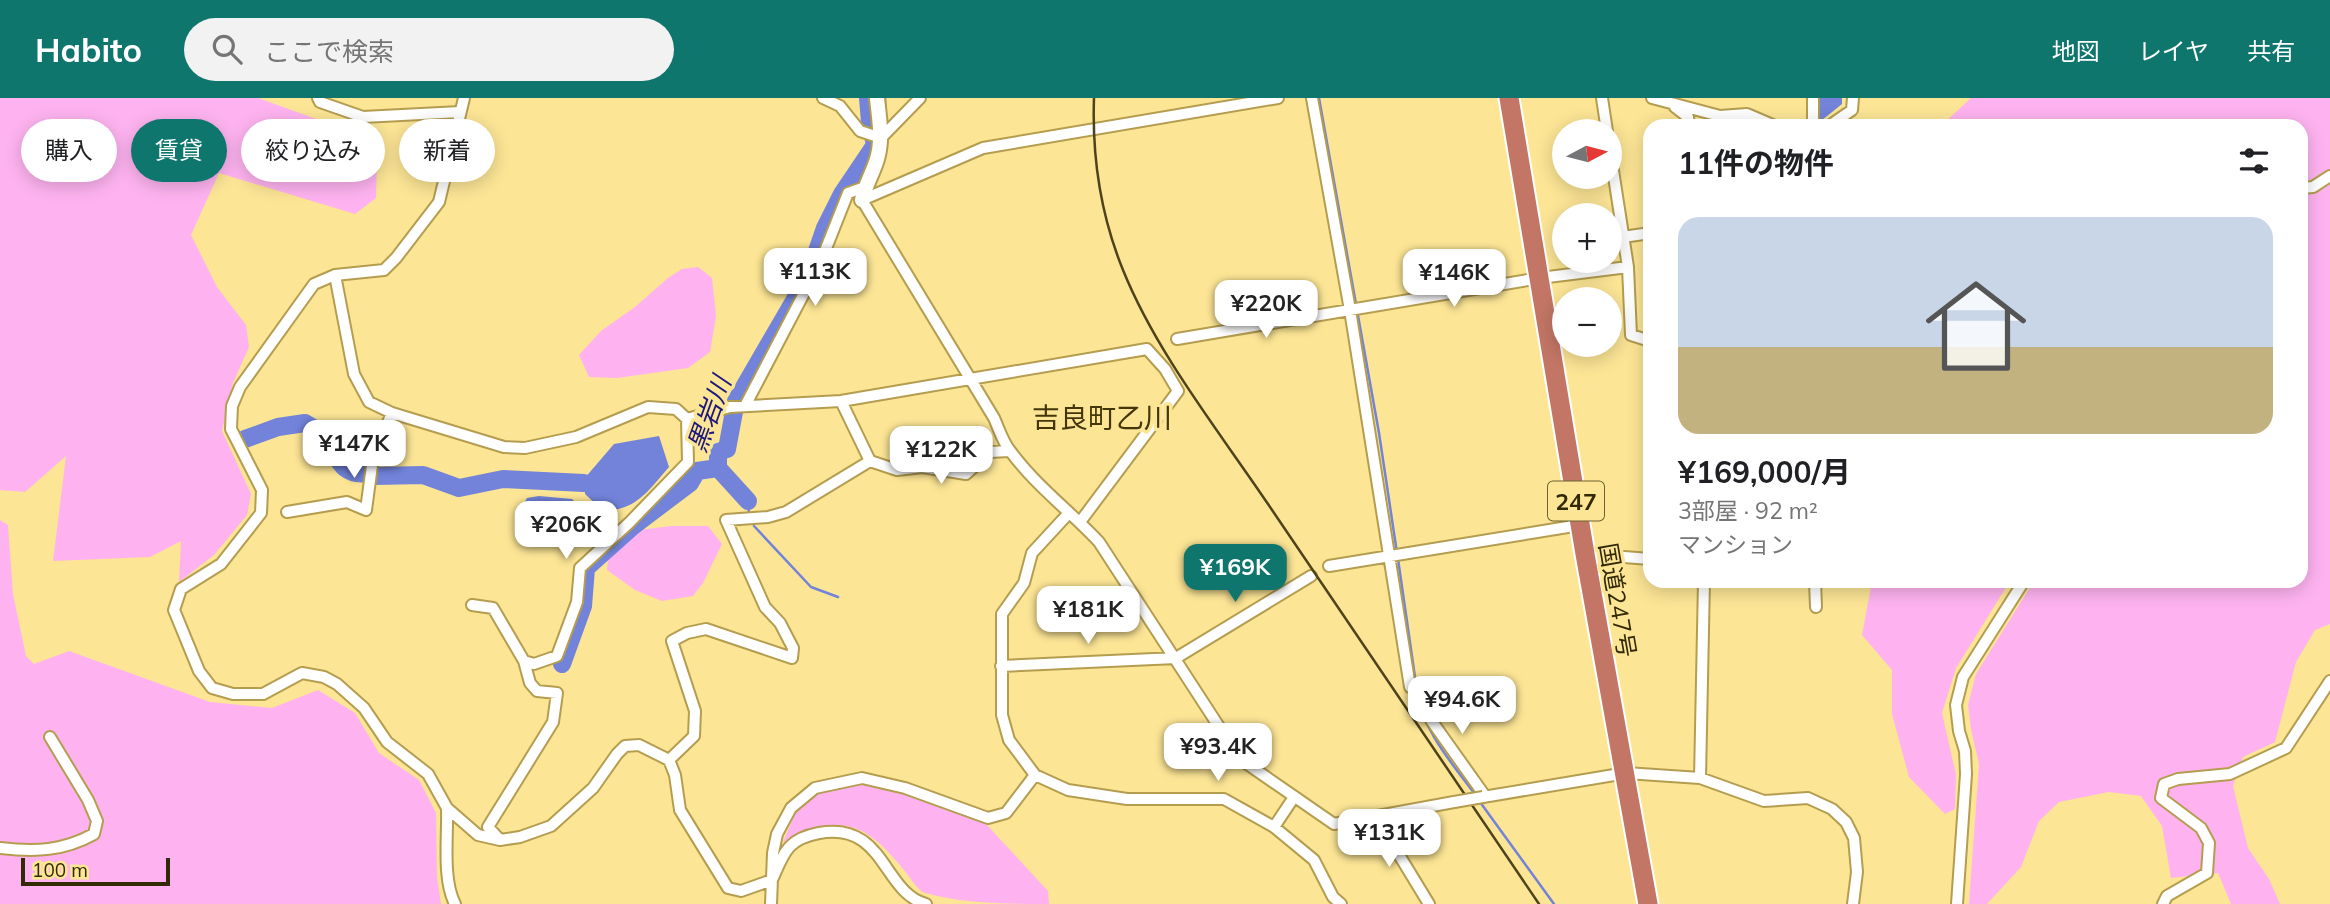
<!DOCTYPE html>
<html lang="ja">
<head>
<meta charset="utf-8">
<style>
  :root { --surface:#fff; --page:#f2f2f2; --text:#202124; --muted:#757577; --line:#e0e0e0; --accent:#0f766e }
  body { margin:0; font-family:Mulish,"Noto Sans JP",sans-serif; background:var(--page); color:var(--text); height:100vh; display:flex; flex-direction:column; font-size:26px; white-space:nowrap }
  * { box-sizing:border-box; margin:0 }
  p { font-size:23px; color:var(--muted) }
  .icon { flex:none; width:38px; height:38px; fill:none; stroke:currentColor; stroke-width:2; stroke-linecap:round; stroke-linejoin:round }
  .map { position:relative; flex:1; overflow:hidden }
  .panel { position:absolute; left:1643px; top:21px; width:665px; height:469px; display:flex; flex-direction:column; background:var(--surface); border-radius:21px; box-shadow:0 4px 18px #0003 }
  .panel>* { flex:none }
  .top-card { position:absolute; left:21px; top:21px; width:665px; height:63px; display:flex; gap:14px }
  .needle { width:46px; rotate:83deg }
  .tools { position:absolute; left:1552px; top:21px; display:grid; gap:14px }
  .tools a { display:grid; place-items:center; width:70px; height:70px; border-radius:50%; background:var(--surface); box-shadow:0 4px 18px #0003; font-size:35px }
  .scale { position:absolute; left:21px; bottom:18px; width:149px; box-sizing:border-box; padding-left:7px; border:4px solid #322907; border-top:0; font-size:19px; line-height:24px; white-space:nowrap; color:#322907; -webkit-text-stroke:5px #fce595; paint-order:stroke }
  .price { position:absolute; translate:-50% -60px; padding:0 16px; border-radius:14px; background:#fff; color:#222; font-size:23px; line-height:46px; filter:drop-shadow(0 2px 4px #0008) }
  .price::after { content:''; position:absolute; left:50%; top:42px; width:21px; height:16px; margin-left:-10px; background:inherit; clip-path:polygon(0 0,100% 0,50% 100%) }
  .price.on { background:var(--accent); color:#fff }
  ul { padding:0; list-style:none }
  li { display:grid; align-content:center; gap:14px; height:371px; padding:0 35px }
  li+li { border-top:2px solid var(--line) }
  li span { display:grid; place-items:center; height:217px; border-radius:21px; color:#555 }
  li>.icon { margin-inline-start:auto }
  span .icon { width:126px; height:126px; fill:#fffc; stroke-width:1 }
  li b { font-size:30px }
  h2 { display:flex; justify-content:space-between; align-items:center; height:84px; padding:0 35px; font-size:30px }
  .tag { padding:0 24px; border-radius:32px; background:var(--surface); box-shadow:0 4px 18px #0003; font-size:24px; line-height:63px }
  .tag.on { background:var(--accent); color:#fff }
  header { display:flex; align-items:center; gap:42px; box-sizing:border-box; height:98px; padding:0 35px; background:var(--accent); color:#fff }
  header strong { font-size:33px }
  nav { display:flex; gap:38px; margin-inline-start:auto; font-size:24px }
  .search { width:490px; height:63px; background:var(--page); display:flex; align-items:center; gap:18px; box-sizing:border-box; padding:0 24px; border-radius:38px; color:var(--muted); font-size:26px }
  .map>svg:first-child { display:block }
  .green { fill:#feb3f0 }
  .water { fill:#7283d9 }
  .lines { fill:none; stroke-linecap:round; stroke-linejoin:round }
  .stream { stroke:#7283d9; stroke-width:2.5 }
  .river { stroke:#7283d9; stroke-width:18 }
  .street-casing { stroke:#b49d4f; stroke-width:14 }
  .secondary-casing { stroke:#b49d4f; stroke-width:18 }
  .highway-casing { stroke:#fff; stroke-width:23 }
  .street { stroke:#fff; stroke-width:10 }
  .secondary { stroke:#fff; stroke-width:14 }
  .highway { stroke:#c37665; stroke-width:19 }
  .rail { stroke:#4e431b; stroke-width:2.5 }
  .street-bridge-casing { stroke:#b49d4f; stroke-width:14; stroke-linecap:butt }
  .street-bridge { stroke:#fff; stroke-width:10 }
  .labels { text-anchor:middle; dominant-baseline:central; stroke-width:7; stroke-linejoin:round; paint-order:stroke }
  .shield { fill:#fce595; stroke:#6f6132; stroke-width:2 }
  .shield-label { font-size:23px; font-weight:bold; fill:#322907 }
  .street-label { font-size:24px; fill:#322907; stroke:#fce595 }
  .water-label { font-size:26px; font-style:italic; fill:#1c177c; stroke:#fce595 }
  .quarter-label { font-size:28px; fill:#42360a; stroke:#fce595 }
</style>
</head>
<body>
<header>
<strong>Habito</strong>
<div class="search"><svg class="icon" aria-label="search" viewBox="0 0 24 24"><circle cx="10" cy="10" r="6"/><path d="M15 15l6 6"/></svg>ここで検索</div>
<nav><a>地図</a><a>レイヤ</a><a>共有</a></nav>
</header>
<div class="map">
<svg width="2330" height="806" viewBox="0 0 2330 806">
  <rect width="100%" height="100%" fill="#fce595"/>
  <!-- green -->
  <path class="green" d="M0 0H258L358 36 377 62 376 100 355 116 219 75 191 137 217 189 246 227 249 249 233 285 222 333 251 396 247 417 214 457 179 484 181 443 150 459 53 463 66 358 25 394 0 392Z
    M1971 0H2330V526L2315 532 2296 564 2275 644 2243 659 2233 688 2248 750 2269 781 2280 806H2231L2218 775 2171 780 2162 728 2141 698 2109 694 2059 704 2039 723 2021 769 1987 806H1969L1979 666 1971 631 1968 607 1976 576 2034 483H2301V28H1941Z
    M698 169 712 180 716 218 710 254 688 270 617 280 589 279 579 257 601 233 635 209 668 180 682 171Z
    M0 422 8 427 13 496 26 558 34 566 69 553 210 604 272 610 318 592 355 615 379 655 419 682 436 715 437 779 441 806H0Z
    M671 428H708L722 446 703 485 693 498 662 503 635 492 607 472 609 451 631 433Z
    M1872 483H2010L1956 570 1942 615 1956 677 1955 711 1945 716 1909 679 1892 616V572L1862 537Z
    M862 686 903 694 985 725 1048 793 1049 806C1007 806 965 806 925 795 917 792 910 779 904 772 863 722 841 716 783 744L795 716 817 695Z"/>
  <!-- water -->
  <path class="water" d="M1819 0H1842V6L1816 27Z
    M659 338 669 369C648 393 637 412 603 413L585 396 584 381 614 346Z
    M539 398 572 401 591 419 552 439 525 443C520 431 520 411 527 400Z"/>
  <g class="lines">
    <!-- stream -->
    <path class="stream" d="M1319 0 1356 206
      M885 13V0
      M1357 212 1379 335 1397 455
      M748 403 749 416
      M754 428 811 489 838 499
      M1398 461 1416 586
      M1417 593C1423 633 1451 664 1474 695
      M1480 704 1554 806"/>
    <!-- river -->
    <path class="river" d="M245 341 278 329 305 325C310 328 315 331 319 334 337 352 337 379 367 375
      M718 370 748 403
      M375 378 423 377 459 390 503 381 584 385
      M562 566 583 508 586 470 633 428 690 385 697 373 718 370V354L727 351 736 303 808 179 825 130 842 96 875 47 870 24 868 0"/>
    <defs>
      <path id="street" d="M318 0 320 4 363 19 460 14
        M464 0 439 104 396 160 384 172 335 177 314 186 240 289 232 308 231 331 262 392 261 415 221 466 181 491 174 512 199 573 212 590 233 596H263L302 575 324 579 337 586 364 610 387 644 428 676 447 710 478 737 500 742 520 739 551 728 593 690 617 656 625 648 639 647 669 662 675 677 680 712 728 790 741 793 772 782C784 755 787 741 819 735 885 723 882 794 926 806
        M823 0 840 8 860 33 881 40 920 0
        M1278 0 983 50 862 102 994 320C999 331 1003 345 1011 354 1036 388 1070 413 1099 444L1240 661 1334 726 1454 704
        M1312 0 1350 212 1410 589 1422 587 1431 622 1485 698
        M1602 0 1607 33
        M1652 0 1720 18 1747 16 1775 28
        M1813 0V28
        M1675 9 1688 19 1689 28
        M1829 28 1852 12 1853 0
        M1610 53 1628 169 1631 237 1650 243
        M2301 90 2313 89 2330 78
        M1623 139 1650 135
        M335 177 354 276 369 304 392 315 504 349 525 350 576 339 648 309 676 311 687 321 730 309 841 303 1147 251 1165 271 1178 293 1080 424
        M1177 241 1540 180 1628 169
        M745 308 821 163 848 95 865 89
        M870 363 897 372 922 369 966 376 990 354 1009 353
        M287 414 347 404 366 412 373 360 392 315
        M1068 416 1032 455 1024 485 1002 516V617L1009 642 1035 677 1068 692 1127 701H1224L1274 729 1314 762 1333 799 1341 806
        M1585 456 1650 461
        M1329 468 1580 427
        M1815 483 1816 509
        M472 507 493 510 524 563 534 566 557 558 577 504 580 470 629 425 688 364 687 321
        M1001 568 1176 560 1311 478
        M669 662 694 638 695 613 672 543 687 535 706 531 792 560 793 550 780 525 765 509 726 422 768 419 786 414 870 363 841 303
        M1700 680 1704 483
        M1483 699 1626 675 1700 680 1764 703 1808 700 1832 711 1846 724 1854 740 1857 774 1853 806
        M447 710C448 738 442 781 455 806
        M1376 719 1429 806
        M1274 729 1294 699
        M500 742 488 729 553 624 557 595 537 593 530 585 524 563
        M0 750C36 754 63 753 94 736L97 723 88 702 50 639
        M771 806 773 755 777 736 791 710 815 690 862 680 905 690 988 720 1006 715 1035 677
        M1957 806 1966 676 1965 653 1959 633 1956 607 1963 579 2024 483
        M2163 806 2167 798 2207 775 2209 745 2201 730 2161 700 2164 686 2178 681 2230 676 2286 650 2330 583"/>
      <path id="secondary" d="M862 102C865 87 873 75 877 61 883 40 879 21 877 0"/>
      <path id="highway" d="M1509 0 1585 456 1648 806"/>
    </defs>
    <!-- street casing -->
    <use href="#street" class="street-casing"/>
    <!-- secondary casing -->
    <use href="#secondary" class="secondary-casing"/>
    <!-- highway casing -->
    <use href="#highway" class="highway-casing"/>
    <!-- street -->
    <use href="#street" class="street"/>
    <!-- secondary -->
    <use href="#secondary" class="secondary"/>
    <!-- highway -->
    <use href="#highway" class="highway"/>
    <!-- rail -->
    <path class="rail" d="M1094 0C1092 58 1101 118 1123 172 1156 254 1218 332 1268 406 1358 539 1449 672 1539 806"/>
    <defs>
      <path id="street-bridge" d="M1454 704 1483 699"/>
    </defs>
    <!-- street-bridge casing -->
    <use href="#street-bridge" class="street-bridge-casing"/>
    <!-- street-bridge -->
    <use href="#street-bridge" class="street-bridge"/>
  </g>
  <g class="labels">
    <!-- shield labels -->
    <rect class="shield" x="1548" y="383.5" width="56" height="39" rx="5"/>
    <g class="shield-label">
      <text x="1576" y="403">247</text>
    </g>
    <!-- street labels -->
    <g class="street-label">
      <text transform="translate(1618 502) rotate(80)">国道247号</text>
    </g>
    <!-- water labels -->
    <g class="water-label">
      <text transform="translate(709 316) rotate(-70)">黒岩川</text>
    </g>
    <!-- quarter labels -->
    <g class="quarter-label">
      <text x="1102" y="319">吉良町乙川</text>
    </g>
  </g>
</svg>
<div class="tools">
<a><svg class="needle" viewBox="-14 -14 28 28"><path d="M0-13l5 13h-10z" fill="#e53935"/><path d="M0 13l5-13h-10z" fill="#757577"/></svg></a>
<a>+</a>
<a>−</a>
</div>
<div class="scale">100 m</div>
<b class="price" style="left:815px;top:210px">¥113K</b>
<b class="price" style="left:1454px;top:211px">¥146K</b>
<b class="price" style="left:1266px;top:242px">¥220K</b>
<b class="price" style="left:354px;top:382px">¥147K</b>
<b class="price" style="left:941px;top:388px">¥122K</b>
<b class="price" style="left:566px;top:463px">¥206K</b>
<b class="price on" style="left:1235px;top:506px">¥169K</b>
<b class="price" style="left:1088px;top:548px">¥181K</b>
<b class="price" style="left:1462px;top:638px">¥94.6K</b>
<b class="price" style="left:1218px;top:685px">¥93.4K</b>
<b class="price" style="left:1389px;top:771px">¥131K</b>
<div class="top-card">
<a class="tag">購入</a>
<a class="tag on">賃貸</a>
<a class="tag">絞り込み</a>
<a class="tag">新着</a>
</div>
<section class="panel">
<h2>11件の物件<svg class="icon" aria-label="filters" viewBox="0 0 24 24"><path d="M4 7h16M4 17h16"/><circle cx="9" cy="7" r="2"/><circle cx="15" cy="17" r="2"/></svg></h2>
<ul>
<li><span style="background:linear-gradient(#c9d6e8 60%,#c2b280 0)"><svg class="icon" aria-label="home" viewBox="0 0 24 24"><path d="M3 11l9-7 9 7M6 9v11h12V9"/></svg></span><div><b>¥169,000/月</b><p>3部屋 · 92 m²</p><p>マンション</p></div></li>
</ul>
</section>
</div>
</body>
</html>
